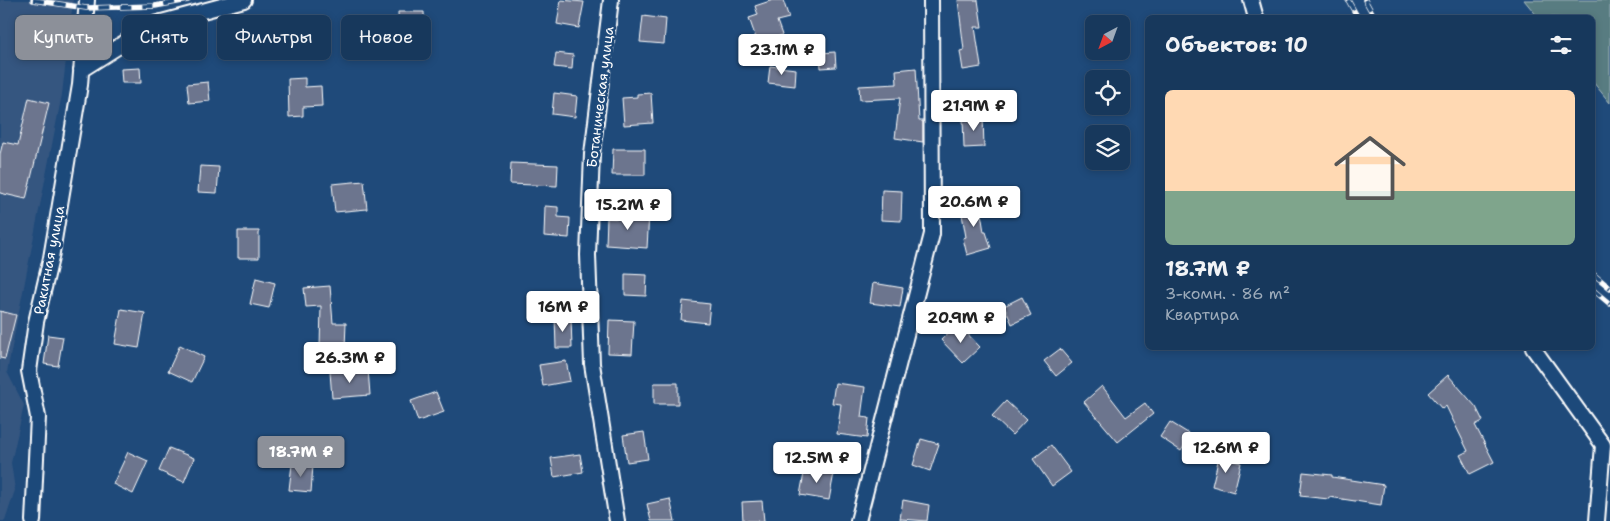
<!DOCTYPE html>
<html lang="ru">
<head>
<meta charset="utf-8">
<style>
  :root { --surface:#17385c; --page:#244365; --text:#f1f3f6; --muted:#9eacbb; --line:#365272; --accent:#8c9099 }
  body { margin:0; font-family:"Shantell Sans",sans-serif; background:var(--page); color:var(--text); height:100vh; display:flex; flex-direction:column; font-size:19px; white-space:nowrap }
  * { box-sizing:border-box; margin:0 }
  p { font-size:16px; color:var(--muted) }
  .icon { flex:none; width:28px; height:28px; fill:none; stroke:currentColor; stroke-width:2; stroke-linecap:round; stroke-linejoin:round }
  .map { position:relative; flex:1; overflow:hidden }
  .sheet { position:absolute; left:1145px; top:15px; width:450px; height:335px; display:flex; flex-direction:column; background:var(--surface); border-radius:8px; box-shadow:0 2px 8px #0003,0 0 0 1px var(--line) }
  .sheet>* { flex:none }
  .guide { position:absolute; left:15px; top:15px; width:475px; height:45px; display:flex; gap:10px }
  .needle { width:32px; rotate:221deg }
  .controls { position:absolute; left:1085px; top:15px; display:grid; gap:10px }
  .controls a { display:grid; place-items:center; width:45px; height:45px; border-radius:8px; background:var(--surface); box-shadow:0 2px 8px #0003,0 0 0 1px var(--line); font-size:25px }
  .price { position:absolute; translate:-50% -42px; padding:0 11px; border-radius:5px; background:#fff; color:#222; font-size:16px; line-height:32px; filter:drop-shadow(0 1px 2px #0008) }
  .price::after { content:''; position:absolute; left:50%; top:30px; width:15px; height:11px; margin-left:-8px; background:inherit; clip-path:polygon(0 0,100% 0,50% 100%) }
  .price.selected { background:var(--accent); color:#fff }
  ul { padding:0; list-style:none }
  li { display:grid; align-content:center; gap:10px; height:265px; padding:0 20px }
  li span { display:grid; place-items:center; height:155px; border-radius:8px; color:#555 }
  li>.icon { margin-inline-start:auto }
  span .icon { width:90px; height:90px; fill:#fffc; stroke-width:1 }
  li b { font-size:21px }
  h2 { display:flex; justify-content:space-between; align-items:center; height:60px; padding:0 20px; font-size:21px }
  .pill { padding:0 18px; border-radius:8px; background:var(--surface); box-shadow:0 2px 8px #0003,0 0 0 1px var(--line); font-size:18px; line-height:45px }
  .pill.selected { background:var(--accent); color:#fff }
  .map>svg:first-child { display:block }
  .built { fill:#365780 }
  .green { fill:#597c81; stroke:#acbec0 }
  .building { fill:#6c748e; stroke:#fff }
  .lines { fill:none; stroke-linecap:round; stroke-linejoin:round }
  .street-casing { stroke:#fff; stroke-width:18 }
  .street { stroke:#1f4a7a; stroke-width:14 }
  .rail-casing { stroke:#fff; stroke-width:5.5 }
  .rail { stroke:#1f4a7a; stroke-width:4; stroke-dasharray:11; stroke-linecap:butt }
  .labels { text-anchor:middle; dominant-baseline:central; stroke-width:5; stroke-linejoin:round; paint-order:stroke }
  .street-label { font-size:14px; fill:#fff; stroke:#1f4a7a }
</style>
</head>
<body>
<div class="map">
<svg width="1610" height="521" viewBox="0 0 1610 521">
  <rect width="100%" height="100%" fill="#1f4a7a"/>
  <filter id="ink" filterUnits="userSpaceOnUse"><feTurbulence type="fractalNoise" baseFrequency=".02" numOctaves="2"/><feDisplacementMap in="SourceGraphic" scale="10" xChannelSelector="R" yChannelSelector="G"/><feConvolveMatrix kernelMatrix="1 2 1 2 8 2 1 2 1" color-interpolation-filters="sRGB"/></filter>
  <g filter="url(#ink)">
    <!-- built -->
    <path class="built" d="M0 0H73L62 94 7 372 24 405 11 463 15 490 5 521H0Z"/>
    <!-- green -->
    <path class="green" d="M1524 0H1610V103L1593 82 1592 18 1538 17Z"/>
    <!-- building -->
    <path class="building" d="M561 0 584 2 579 28 557 24Z
      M773 0H783L789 18 777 21 782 35 758 44 749 18 758 15 755 6Z
      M958 0H978L982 27H975L981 67 963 70 960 51 964 50Z
      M398 12H424L425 44H399Z
      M643 16 666 19 664 44 640 42Z
      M835 52 836 67 821 68 820 53Z
      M556 53 573 55 572 69 554 67Z
      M770 66 796 69 795 86 768 83Z
      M140 68 141 83H122L121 69Z
      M916 68 919 121H923V142L895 138 900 98 860 100 859 86 897 84 896 70Z
      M305 78V87L321 86 322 106 303 107V116L289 117 288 79Z
      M208 82 210 101 189 103 187 84Z
      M554 93 577 96 575 117 552 114Z
      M651 93 653 123 624 125 622 98 637 97V94Z
      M29 98 49 103 26 199 0 193V154L3 142 18 145Z
      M983 117 984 147 964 148 963 118Z
      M613 149H645V175H612Z
      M511 163 558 165 557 186 510 184Z
      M200 166 219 167 217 193 198 192Z
      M364 181 367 209 335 212 332 184Z
      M882 190 902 191 901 221 881 220Z
      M979 200 984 232H986L991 248 967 255 963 238 966 237 960 203Z
      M545 206 558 207V217L570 218 569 238 544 236Z
      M624 212 649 213 647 248 606 245 607 218 623 219Z
      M238 231H259V258H238Z
      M625 274 647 275 646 296 625 295Z
      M256 278 275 283 269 308 250 304Z
      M873 283 903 288 900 307 870 303Z
      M330 286 333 323H346L345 348 320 347 321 306 306 307 304 288Z
      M1022 297 1031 315 1012 324 1004 306Z
      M683 301 710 304 708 323 681 320Z
      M121 309 145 313 139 348 115 344Z
      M0 311 16 315 5 359 0 358Z
      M555 317 571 318 572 348H556Z
      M609 320 634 321 632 354 608 353Z
      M958 324 980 347 963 363 941 340Z
      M48 335 63 337 58 366 44 364Z
      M180 345 204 357 192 382 168 371Z
      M1060 349 1072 363 1056 376 1044 361Z
      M566 361 570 381 543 386 539 365Z
      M368 369 370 395 332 398 330 372Z
      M1448 375 1476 407 1483 421 1475 425 1494 462 1470 474 1460 455 1468 451 1446 406 1442 409 1428 393Z
      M654 383H678V404H654Z
      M835 383 865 387 861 417 869 418 867 438 837 434 841 404 832 403Z
      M1102 386 1126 417 1145 403 1153 414 1118 442 1084 402Z
      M436 392 444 412 418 421 411 401Z
      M1006 401 1026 420 1012 435 992 416Z
      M1170 422 1191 435 1181 451 1160 437Z
      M644 432 648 459 627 462 623 435Z
      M921 439 939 444 930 471 913 465Z
      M1051 445 1071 472 1052 486 1033 459Z
      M169 448 194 458 184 482 159 471Z
      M128 452 148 461 133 494 113 484Z
      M580 454 583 472 554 477 551 458Z
      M1219 457 1241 463 1234 492 1212 486Z
      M292 464 313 465 311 492 289 490Z
      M805 468 834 473 829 500 800 495Z
      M1303 472 1332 475V477L1384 485 1381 505 1329 497V499L1300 496Z
      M670 499 675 521H651L647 504Z
      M903 500 929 505 927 521 900 519Z
      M762 501 764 521H743L742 502Z"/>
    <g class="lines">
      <defs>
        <path id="street" d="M611 0 592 154 588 255 592 364 617 521
          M1251 0 1256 18
          M81 70 154 24 244 0
          M1533 348 1603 445 1597 521
          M33 521 38 417 29 371 36 322 51 258 80 85 87 0
          M858 521 932 234 931 0"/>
      </defs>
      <!-- street casing -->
      <use href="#street" class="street-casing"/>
      <!-- street -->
      <use href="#street" class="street"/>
      <defs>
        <path id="rail" d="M33 0 86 8 155 6 188 0
          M1348 0 1358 18
          M1365 0 1375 18
          M1592 273 1610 288
          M1592 289 1610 304"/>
      </defs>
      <!-- rail casing -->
      <use href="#rail" class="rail-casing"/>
      <!-- rail -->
      <use href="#rail" class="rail"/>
    </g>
  </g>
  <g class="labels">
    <!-- street labels -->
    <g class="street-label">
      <text transform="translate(600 97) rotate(-83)">Ботаническая улица</text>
      <text transform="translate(49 260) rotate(-79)">Ракитная улица</text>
    </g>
  </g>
</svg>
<div class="controls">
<a><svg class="needle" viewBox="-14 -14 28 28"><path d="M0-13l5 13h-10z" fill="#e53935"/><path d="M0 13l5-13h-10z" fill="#9eacbb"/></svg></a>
<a><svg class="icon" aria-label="locate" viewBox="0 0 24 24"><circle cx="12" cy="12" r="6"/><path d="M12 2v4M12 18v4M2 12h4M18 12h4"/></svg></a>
<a><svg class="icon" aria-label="layers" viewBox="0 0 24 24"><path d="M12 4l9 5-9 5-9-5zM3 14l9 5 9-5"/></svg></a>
</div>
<b class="price" style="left:782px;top:76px">23.1M ₽</b>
<b class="price" style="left:974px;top:132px">21.9M ₽</b>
<b class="price" style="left:974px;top:228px">20.6M ₽</b>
<b class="price" style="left:628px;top:231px">15.2M ₽</b>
<b class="price" style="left:563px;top:333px">16M ₽</b>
<b class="price" style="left:961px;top:344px">20.9M ₽</b>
<b class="price" style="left:350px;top:384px">26.3M ₽</b>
<b class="price" style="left:1226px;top:474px">12.6M ₽</b>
<b class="price selected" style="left:301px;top:478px">18.7M ₽</b>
<b class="price" style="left:817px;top:484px">12.5M ₽</b>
<div class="guide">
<a class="pill selected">Купить</a>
<a class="pill">Снять</a>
<a class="pill">Фильтры</a>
<a class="pill">Новое</a>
</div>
<section class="sheet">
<h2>Объектов: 10<svg class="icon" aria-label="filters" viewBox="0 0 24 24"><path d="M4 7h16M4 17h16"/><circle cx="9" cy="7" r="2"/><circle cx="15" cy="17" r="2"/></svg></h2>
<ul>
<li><span style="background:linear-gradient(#ffd9b3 65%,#7fa58c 0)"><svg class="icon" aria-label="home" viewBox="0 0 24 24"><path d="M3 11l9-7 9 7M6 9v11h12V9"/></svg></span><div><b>18.7M ₽</b><p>3-комн. · 86 m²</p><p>Квартира</p></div></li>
</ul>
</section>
</div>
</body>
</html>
